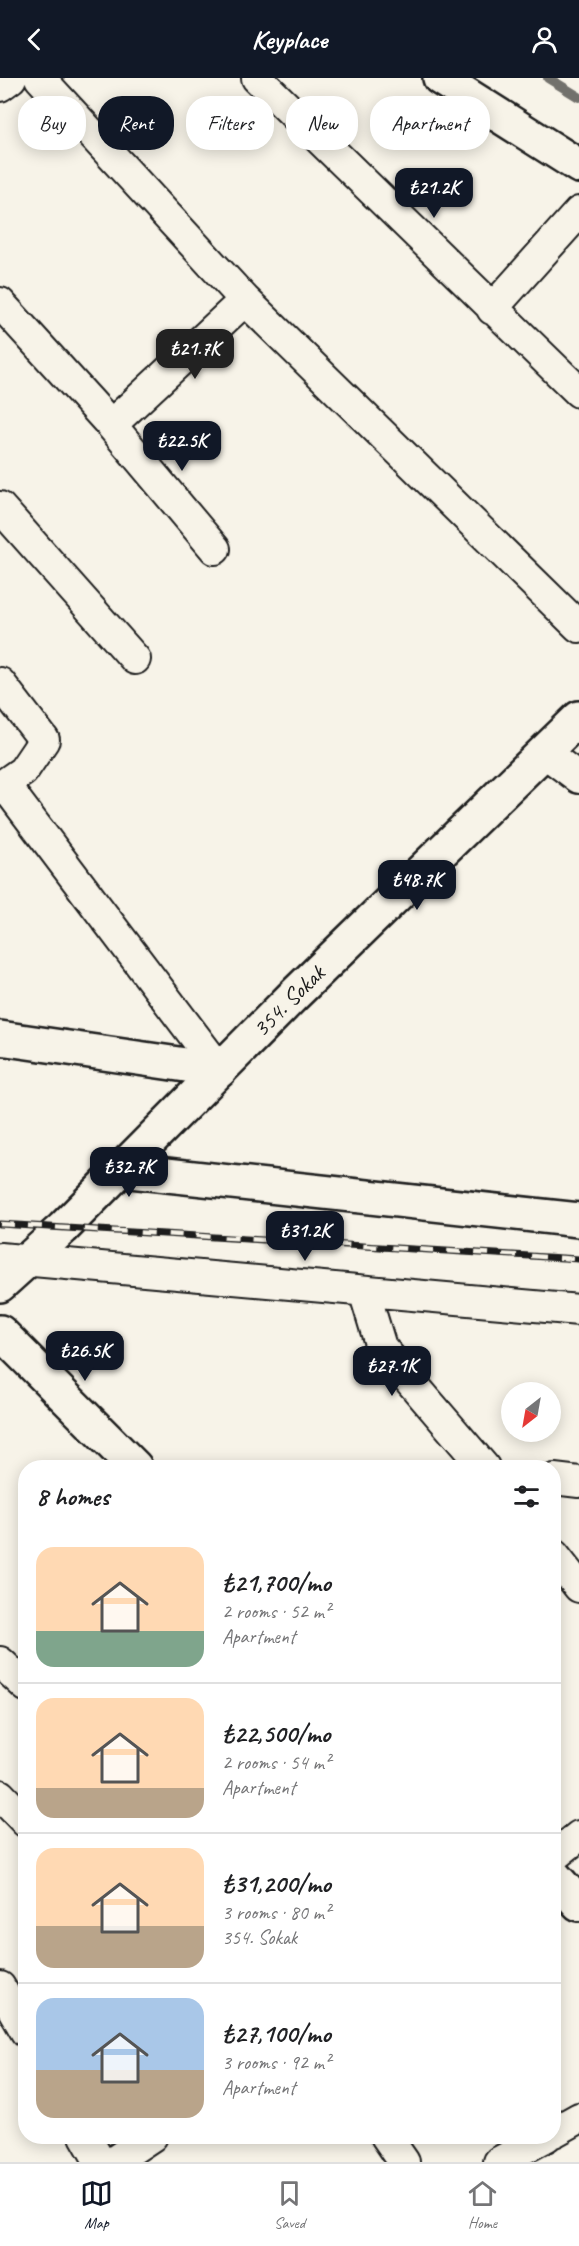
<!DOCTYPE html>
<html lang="en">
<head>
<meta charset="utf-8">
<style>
  :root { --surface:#fff; --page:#f6f6f6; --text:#202124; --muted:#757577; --line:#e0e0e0; --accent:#111827 }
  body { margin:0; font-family:Caveat,sans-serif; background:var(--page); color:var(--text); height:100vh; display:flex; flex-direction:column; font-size:22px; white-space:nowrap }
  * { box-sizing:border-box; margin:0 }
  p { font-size:20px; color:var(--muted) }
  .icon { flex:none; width:33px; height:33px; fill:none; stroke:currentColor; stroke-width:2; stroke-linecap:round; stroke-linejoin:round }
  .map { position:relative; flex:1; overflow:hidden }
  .drawer { position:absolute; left:18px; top:1382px; width:543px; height:684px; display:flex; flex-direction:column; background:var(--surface); border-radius:24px; box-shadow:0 3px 15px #0003 }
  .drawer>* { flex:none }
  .top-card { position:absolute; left:18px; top:18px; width:543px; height:54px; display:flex; gap:12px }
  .needle { width:39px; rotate:211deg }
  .fabs { position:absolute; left:501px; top:1304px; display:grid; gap:12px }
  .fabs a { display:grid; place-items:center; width:60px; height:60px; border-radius:50%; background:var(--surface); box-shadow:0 3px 15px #0003; font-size:30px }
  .price { position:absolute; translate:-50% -51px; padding:0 14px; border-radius:12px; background:var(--accent); color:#fff; font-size:20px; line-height:39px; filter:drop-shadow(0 2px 3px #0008) }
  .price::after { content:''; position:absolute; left:50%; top:36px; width:18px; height:14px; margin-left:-9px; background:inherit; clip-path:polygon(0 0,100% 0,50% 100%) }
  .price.current { background:#222; color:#fff }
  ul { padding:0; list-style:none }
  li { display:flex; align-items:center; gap:18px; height:150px; padding:0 18px }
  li+li { border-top:2px solid var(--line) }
  li span { display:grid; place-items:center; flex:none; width:168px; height:120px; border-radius:18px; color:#555 }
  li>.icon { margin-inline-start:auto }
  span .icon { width:72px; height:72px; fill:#fffc; stroke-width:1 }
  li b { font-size:26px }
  h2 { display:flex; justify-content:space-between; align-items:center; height:72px; padding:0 18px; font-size:26px }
  .tag { padding:0 21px; border-radius:24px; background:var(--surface); box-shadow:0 3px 15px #0003; font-size:21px; line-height:54px }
  .tag.current { background:var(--accent); color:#fff }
  header { display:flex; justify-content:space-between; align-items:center; height:78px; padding:0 18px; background:var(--accent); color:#fff; font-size:27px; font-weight:600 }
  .menu { display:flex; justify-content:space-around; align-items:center; height:84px; border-top:2px solid var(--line); background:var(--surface); font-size:16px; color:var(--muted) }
  .menu a { display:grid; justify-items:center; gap:3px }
  .menu .current { color:var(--accent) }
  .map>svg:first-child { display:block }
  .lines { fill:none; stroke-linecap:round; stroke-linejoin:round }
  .stream { stroke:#72716c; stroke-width:10 }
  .minor-casing { stroke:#1c1c1c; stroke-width:34 }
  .tertiary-casing { stroke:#1c1c1c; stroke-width:38 }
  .minor { stroke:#f7f3e8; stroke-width:30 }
  .tertiary { stroke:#f7f3e8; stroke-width:33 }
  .rail-casing { stroke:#1c1c1c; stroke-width:7 }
  .rail { stroke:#f7f3e8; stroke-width:4.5; stroke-dasharray:14; stroke-linecap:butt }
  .labels { text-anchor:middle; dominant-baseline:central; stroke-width:5; stroke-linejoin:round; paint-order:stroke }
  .street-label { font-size:24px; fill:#1c1c1c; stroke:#f7f3e8 }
</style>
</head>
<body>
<header><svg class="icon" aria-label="back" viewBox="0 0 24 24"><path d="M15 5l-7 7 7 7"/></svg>Keyplace<svg class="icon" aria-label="person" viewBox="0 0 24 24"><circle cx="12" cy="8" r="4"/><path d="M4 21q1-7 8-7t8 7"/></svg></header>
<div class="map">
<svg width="579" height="2084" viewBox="0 0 579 2084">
  <rect width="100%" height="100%" fill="#f7f3e8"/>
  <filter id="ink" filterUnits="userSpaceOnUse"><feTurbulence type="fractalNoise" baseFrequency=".0167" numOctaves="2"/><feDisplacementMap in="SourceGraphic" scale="12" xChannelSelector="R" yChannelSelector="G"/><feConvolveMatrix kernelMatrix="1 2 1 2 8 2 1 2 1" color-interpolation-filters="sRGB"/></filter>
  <g filter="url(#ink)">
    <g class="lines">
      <!-- stream -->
      <path class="stream" d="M548 0 579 19"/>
      <defs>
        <path id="minor" d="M40 0 245 222 579 549
          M257 0 579 314
          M0 8 11 0
          M0 225 111 347 215 471
          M492 231 579 134
          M111 347 245 222
          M0 429 135 581
          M0 605 44 662 23 693 0 709
          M544 674 579 700
          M4 706 220 992
          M0 1180 579 1232
          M364 1213 381 1269 484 1389
          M554 1401 579 1404
          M554 1477 579 1509
          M0 1584 26 1608
          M0 1717 26 1744
          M554 1778 579 1758
          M0 1909 26 1954
          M554 2054 579 2040
          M85 2058 100 2084
          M386 2058 404 2084
          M113 2084 152 2058
          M499 2084 547 2058"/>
        <g id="tertiary">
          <path d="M440 0 579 88"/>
          <path d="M0 960 220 992"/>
          <path d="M121 1092 579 1142"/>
          <path id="s1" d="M0 1207 63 1150 292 919 579 640"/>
          <path d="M0 1254 135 1389"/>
          <path d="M554 1798 579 1826"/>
        </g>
      </defs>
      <!-- minor casing -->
      <use href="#minor" class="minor-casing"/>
      <!-- tertiary casing -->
      <use href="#tertiary" class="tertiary-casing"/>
      <!-- minor -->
      <use href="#minor" class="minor"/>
      <!-- tertiary -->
      <use href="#tertiary" class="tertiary"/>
      <defs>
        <path id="rail" d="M0 1146 579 1181"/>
      </defs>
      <!-- rail casing -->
      <use href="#rail" class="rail-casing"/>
      <!-- rail -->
      <use href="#rail" class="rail"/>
    </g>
  </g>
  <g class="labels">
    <!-- street labels -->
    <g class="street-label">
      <text stroke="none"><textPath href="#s1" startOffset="405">354. Sokak</textPath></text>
    </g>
  </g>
</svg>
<div class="fabs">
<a><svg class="needle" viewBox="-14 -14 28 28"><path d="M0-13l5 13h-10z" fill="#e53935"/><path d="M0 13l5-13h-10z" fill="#757577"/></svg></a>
</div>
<b class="price" style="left:434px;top:141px">₺21.2K</b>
<b class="price current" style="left:195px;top:302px">₺21.7K</b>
<b class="price" style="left:182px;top:394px">₺22.5K</b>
<b class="price" style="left:417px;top:833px">₺48.7K</b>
<b class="price" style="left:129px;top:1120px">₺32.7K</b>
<b class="price" style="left:305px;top:1184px">₺31.2K</b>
<b class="price" style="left:85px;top:1304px">₺26.5K</b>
<b class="price" style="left:392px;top:1319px">₺27.1K</b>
<div class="top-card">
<a class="tag">Buy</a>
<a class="tag current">Rent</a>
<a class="tag">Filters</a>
<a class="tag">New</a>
<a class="tag">Apartment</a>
</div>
<section class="drawer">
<h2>8 homes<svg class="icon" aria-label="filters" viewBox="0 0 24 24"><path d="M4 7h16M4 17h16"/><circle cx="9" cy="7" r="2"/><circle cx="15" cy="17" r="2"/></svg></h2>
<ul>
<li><span style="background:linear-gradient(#ffd9b3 70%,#7fa58c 0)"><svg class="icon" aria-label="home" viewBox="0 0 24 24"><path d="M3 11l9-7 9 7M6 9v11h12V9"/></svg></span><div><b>₺21,700/mo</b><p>2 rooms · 52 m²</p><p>Apartment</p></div></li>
<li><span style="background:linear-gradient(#ffd9b3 75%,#b9a48a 0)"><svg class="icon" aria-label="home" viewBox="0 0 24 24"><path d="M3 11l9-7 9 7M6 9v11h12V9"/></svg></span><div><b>₺22,500/mo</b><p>2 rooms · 54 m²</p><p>Apartment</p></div></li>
<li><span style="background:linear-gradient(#ffd9b3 65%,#b9a48a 0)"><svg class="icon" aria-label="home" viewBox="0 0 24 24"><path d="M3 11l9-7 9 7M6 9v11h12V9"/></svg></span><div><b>₺31,200/mo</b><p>3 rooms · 80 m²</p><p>354. Sokak</p></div></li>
<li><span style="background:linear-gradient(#a9c7e8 60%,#b9a48a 0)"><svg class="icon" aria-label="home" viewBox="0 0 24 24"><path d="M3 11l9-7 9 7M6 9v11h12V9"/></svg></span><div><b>₺27,100/mo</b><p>3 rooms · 92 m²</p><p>Apartment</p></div></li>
</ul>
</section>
</div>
<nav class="menu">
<a class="current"><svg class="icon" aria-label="map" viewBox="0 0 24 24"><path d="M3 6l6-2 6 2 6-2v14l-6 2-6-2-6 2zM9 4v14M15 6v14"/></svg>Map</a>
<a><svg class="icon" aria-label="saved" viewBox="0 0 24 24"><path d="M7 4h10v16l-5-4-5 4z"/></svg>Saved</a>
<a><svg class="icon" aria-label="home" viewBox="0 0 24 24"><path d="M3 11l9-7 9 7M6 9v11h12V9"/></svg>Home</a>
</nav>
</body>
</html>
